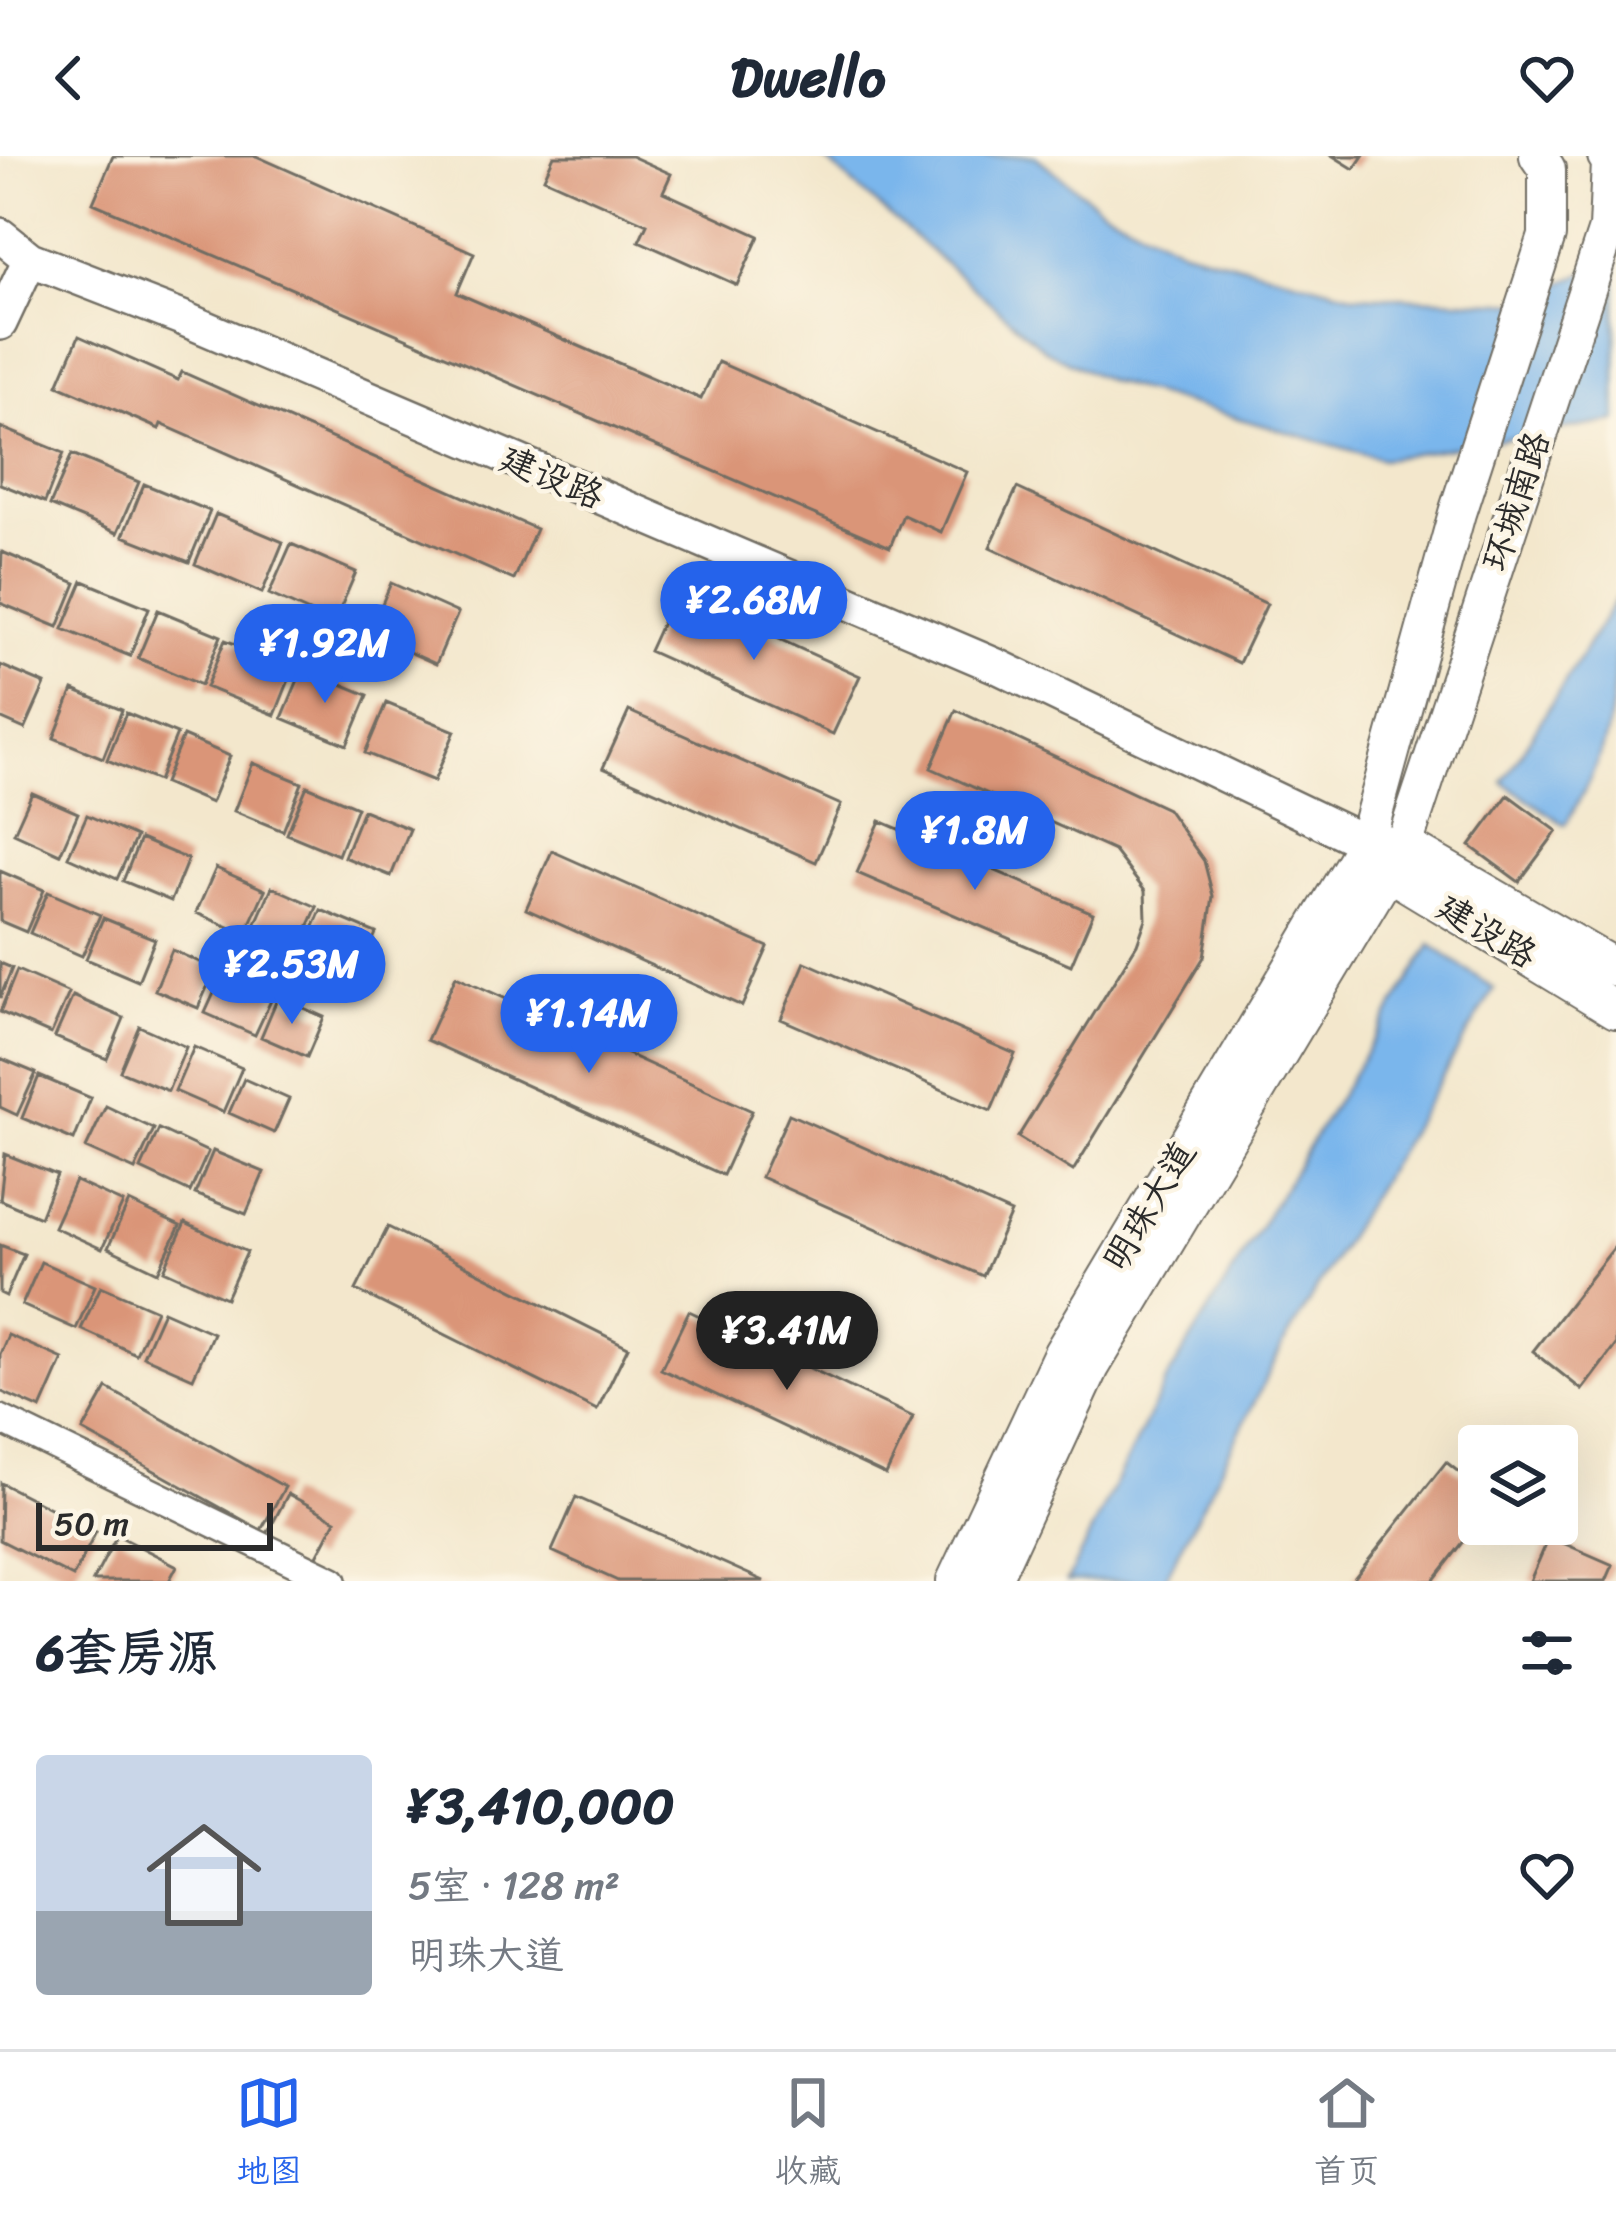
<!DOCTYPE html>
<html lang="zh">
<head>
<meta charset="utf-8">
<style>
  :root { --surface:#fff; --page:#f6f6f7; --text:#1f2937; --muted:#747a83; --line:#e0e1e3; --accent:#2563eb }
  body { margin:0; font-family:Sriracha,"LXGW WenKai TC",sans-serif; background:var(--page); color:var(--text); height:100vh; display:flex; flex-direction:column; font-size:45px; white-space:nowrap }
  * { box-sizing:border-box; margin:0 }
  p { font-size:39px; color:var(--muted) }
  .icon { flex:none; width:66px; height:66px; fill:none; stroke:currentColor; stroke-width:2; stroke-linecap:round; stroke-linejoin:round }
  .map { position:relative; height:1425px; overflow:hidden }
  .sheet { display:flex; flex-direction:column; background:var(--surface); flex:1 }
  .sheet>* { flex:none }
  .tools { position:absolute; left:1458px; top:1269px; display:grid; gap:24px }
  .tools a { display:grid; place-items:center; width:120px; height:120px; border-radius:12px; background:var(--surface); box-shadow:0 12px 48px #0002; font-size:60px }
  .scale { position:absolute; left:36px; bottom:30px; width:237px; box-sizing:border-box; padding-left:12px; border:6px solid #2b2b2b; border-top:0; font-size:33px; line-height:42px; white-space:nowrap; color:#2b2b2b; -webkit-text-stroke:9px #fcf5e5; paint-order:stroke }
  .price { position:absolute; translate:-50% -102px; padding:0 27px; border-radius:42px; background:var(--accent); color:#fff; font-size:39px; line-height:78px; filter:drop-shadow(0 3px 6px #0008) }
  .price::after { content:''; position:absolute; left:50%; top:72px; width:36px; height:27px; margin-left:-18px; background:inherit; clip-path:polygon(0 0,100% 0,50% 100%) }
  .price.current { background:#222; color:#fff }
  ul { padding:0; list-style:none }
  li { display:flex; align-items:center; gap:36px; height:300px; padding:0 36px }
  li span { display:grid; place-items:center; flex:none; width:336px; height:240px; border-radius:12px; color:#555 }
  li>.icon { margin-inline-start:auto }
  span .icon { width:144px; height:144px; fill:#fffc; stroke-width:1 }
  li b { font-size:51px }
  h2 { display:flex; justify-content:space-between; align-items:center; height:144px; padding:0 36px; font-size:51px }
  header { display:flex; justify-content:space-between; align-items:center; height:156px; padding:0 36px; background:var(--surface); font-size:54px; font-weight:700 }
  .dock { display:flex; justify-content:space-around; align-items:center; height:168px; border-top:3px solid var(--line); background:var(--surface); font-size:33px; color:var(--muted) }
  .dock a { display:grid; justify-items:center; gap:6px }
  .dock .current { color:var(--accent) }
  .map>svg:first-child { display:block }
  .water { fill:#7ab6ec; stroke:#52708c; stroke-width:3 }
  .building { fill:#da9578 }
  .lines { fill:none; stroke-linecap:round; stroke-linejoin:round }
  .minor-casing { stroke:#716d63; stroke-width:32 }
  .tertiary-casing { stroke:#716d63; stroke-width:38 }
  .secondary-casing { stroke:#716d63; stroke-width:40 }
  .minor { stroke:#fff; stroke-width:27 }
  .tertiary { stroke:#fff; stroke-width:33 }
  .secondary { stroke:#fff; stroke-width:36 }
  .labels { text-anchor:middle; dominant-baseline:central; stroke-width:9; stroke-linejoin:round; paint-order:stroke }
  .street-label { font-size:36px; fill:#2b2b2b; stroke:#fcf5e5 }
</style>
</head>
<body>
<header><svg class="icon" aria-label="back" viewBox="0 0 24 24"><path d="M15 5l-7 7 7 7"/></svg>Dwello<svg class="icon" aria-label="heart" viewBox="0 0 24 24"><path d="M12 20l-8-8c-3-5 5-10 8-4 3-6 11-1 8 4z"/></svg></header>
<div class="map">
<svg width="1616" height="1425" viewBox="0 0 1616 1425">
  <rect width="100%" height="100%" fill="#fcf5e5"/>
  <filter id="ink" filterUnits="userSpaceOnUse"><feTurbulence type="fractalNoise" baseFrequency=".00833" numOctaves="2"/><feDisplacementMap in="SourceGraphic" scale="24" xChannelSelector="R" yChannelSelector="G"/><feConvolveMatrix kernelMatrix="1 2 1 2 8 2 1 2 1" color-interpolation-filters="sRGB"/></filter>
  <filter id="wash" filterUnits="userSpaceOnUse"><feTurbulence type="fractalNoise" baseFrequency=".004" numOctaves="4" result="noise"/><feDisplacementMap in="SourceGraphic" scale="48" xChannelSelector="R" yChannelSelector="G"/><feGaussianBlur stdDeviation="2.7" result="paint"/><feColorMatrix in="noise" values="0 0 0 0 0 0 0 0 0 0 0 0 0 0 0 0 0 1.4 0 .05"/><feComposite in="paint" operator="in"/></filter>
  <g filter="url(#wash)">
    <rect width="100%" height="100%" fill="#f3e7cc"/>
    <!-- water -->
    <path class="water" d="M821 0H1035L1101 52 1183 93 1355 139 1518 147 1616 103V265L1382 303 1108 225 1045 194Z
      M1616 443C1616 541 1616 585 1565 669L1503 626Z
      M1431 789 1494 833 1282 1191 1164 1425H1067L1165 1227Z"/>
    <g id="blocks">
      <!-- building -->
      <path class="building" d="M113 0H256L474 97 457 137 701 243 718 206 967 316 941 376 903 359 890 391 93 47Z
        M554 0H631L671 18 663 36 759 80 737 129 639 85 647 68 544 22Z
        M1333 0H1363L1354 13Z
        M79 180 178 224 182 216 536 373 514 424 161 268 159 273 58 229Z
        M0 271 64 297 45 346 0 328Z
        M72 298 139 326 117 377 50 349Z
        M144 328 210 355 189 406 123 380Z
        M1017 332 1267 448 1239 507 990 391Z
        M216 358 283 386 262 437 195 408Z
        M291 388 356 416 334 467 269 438Z
        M2 396 76 427 58 471 0 447Z
        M83 425 149 452 130 500 63 473Z
        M391 427 458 457 436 508 369 478Z
        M676 436 860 520 833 578 649 495Z
        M158 454 221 480 201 529 138 502Z
        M225 484 294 511 275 559 206 531Z
        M0 509 45 528 25 573 0 562Z
        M303 512 368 539 347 589 282 562Z
        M73 534 122 554 103 602 54 582Z
        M386 547 455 575 434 625 365 597Z
        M956 554 1167 653 1204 705 1213 740 1204 801 1073 1015 1018 981 1137 788 1146 763 1145 735 1114 695 931 612Z
        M629 555 841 649 816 706 603 612Z
        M126 557 177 578 158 625 107 604Z
        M183 580 230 600 211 647 164 627Z
        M253 607 302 627 283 675 234 655Z
        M307 630 357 651 338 699 287 678Z
        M32 637 78 657 60 698 14 677Z
        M1508 639 1557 675 1519 726 1470 690Z
        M363 654 410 673 391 720 344 701Z
        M87 659 136 681 117 723 68 701Z
        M880 665 1093 757 1071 809 857 717Z
        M140 683 188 703 171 745 123 725Z
        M552 695 768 791 742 850 526 753Z
        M216 712 265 734 245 778 196 757Z
        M0 715 44 734 26 776 0 765Z
        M272 731 317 751 296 798 251 778Z
        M48 736 100 759 82 800 30 777Z
        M321 754 376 777 356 824 301 801Z
        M103 762 155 783 138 825 86 803Z
        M172 794 215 813 198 852 155 834Z
        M805 806 1015 898 991 955 781 863Z
        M0 807 12 812 0 842Z
        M17 814 69 837 51 878 0 856Z
        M224 815 274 838 255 879 205 857Z
        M456 820 752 955 723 1019 427 884Z
        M73 840 124 862 107 903 55 881Z
        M278 841 324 861 307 901 261 881Z
        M139 870 186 891 168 935 120 915Z
        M194 891 242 912 223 956 175 935Z
        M0 902 36 917 17 959 0 951Z
        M39 920 91 942 74 984 22 962Z
        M244 923 289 943 274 977 229 957Z
        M106 950 154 973 135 1014 86 992Z
        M789 958 1011 1057 983 1120 761 1021Z
        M159 973 208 996 190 1036 141 1013Z
        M213 995 264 1016 246 1058 195 1038Z
        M5 998 57 1019 40 1061 0 1044Z
        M75 1025 123 1047 102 1093 54 1071Z
        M129 1046 180 1070 158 1116 108 1092Z
        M185 1067 247 1096 226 1142 164 1114Z
        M388 1071 628 1191 597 1254 356 1134Z
        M0 1089 24 1098 6 1140 0 1137Z
        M1616 1089V1189L1582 1234 1533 1195Z
        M41 1106 95 1130 76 1173 22 1149Z
        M101 1130 156 1154 136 1198 81 1173Z
        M163 1155 213 1177 193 1222 143 1200Z
        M689 1155 913 1261 886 1319 661 1213Z
        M8 1179 63 1203 41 1253 0 1235V1198Z
        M107 1232 285 1331 261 1374 83 1275Z
        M1446 1306 1479 1332V1366L1433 1425H1352Z
        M1 1327 96 1376 73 1421 0 1384Z
        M288 1338 336 1364 315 1404 267 1378Z
        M576 1341 764 1425H618L552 1395Z
        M117 1379 177 1410 169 1425H93Z
        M1549 1381 1613 1409 1606 1425H1530Z"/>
    </g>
  </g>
  <g filter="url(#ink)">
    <use href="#blocks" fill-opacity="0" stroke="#716d63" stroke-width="3"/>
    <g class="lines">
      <defs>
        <path id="minor" d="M0 1263 333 1425"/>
        <path id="tertiary" d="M0 79 30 103 182 162 999 511 1366 687
          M0 167 30 103"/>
        <path id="secondary" d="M1381 688 1404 689 1616 812
          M1376 699 1390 717 1616 854
          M955 1425 1062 1197 1366 687 1457 357 1547 80V13L1538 0
          M992 1425 1091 1211 1404 689 1607 73 1610 6 1606 0"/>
      </defs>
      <!-- minor casing -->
      <use href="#minor" class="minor-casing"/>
      <!-- tertiary casing -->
      <use href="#tertiary" class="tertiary-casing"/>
      <!-- secondary casing -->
      <use href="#secondary" class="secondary-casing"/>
      <!-- minor -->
      <use href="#minor" class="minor"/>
      <!-- tertiary -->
      <use href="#tertiary" class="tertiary"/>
      <!-- secondary -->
      <use href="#secondary" class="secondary"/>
    </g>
  </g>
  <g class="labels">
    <!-- street labels -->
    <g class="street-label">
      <text transform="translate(552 321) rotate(23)">建设路</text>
      <text transform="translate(1516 345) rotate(-72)">环城南路</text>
      <text transform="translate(1487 775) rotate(31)">建设路</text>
      <text transform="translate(1149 1050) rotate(-59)">明珠大道</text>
    </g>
  </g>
</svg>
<div class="tools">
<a><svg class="icon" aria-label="layers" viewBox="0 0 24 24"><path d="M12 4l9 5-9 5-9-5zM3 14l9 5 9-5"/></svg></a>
</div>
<div class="scale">50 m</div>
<b class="price" style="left:754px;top:507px">¥2.68M</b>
<b class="price" style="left:325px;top:550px">¥1.92M</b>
<b class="price" style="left:975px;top:737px">¥1.8M</b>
<b class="price" style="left:292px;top:871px">¥2.53M</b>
<b class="price" style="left:589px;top:920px">¥1.14M</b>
<b class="price current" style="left:787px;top:1237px">¥3.41M</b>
</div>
<section class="sheet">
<h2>6套房源<svg class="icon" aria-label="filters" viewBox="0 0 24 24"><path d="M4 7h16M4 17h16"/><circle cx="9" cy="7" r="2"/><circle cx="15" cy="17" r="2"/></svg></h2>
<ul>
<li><span style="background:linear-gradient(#c9d6e8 65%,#9aa5b1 0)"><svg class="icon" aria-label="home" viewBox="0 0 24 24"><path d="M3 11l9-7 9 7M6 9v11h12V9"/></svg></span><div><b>¥3,410,000</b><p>5室 · 128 m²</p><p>明珠大道</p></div><svg class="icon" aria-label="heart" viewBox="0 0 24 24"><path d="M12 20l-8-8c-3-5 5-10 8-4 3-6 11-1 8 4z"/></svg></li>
</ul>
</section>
<nav class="dock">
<a class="current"><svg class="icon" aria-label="map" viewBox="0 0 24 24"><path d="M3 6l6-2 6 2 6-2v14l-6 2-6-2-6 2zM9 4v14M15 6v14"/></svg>地图</a>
<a><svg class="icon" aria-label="saved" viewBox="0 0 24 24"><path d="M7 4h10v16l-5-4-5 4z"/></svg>收藏</a>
<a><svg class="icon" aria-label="home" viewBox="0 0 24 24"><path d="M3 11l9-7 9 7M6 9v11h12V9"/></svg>首页</a>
</nav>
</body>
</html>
